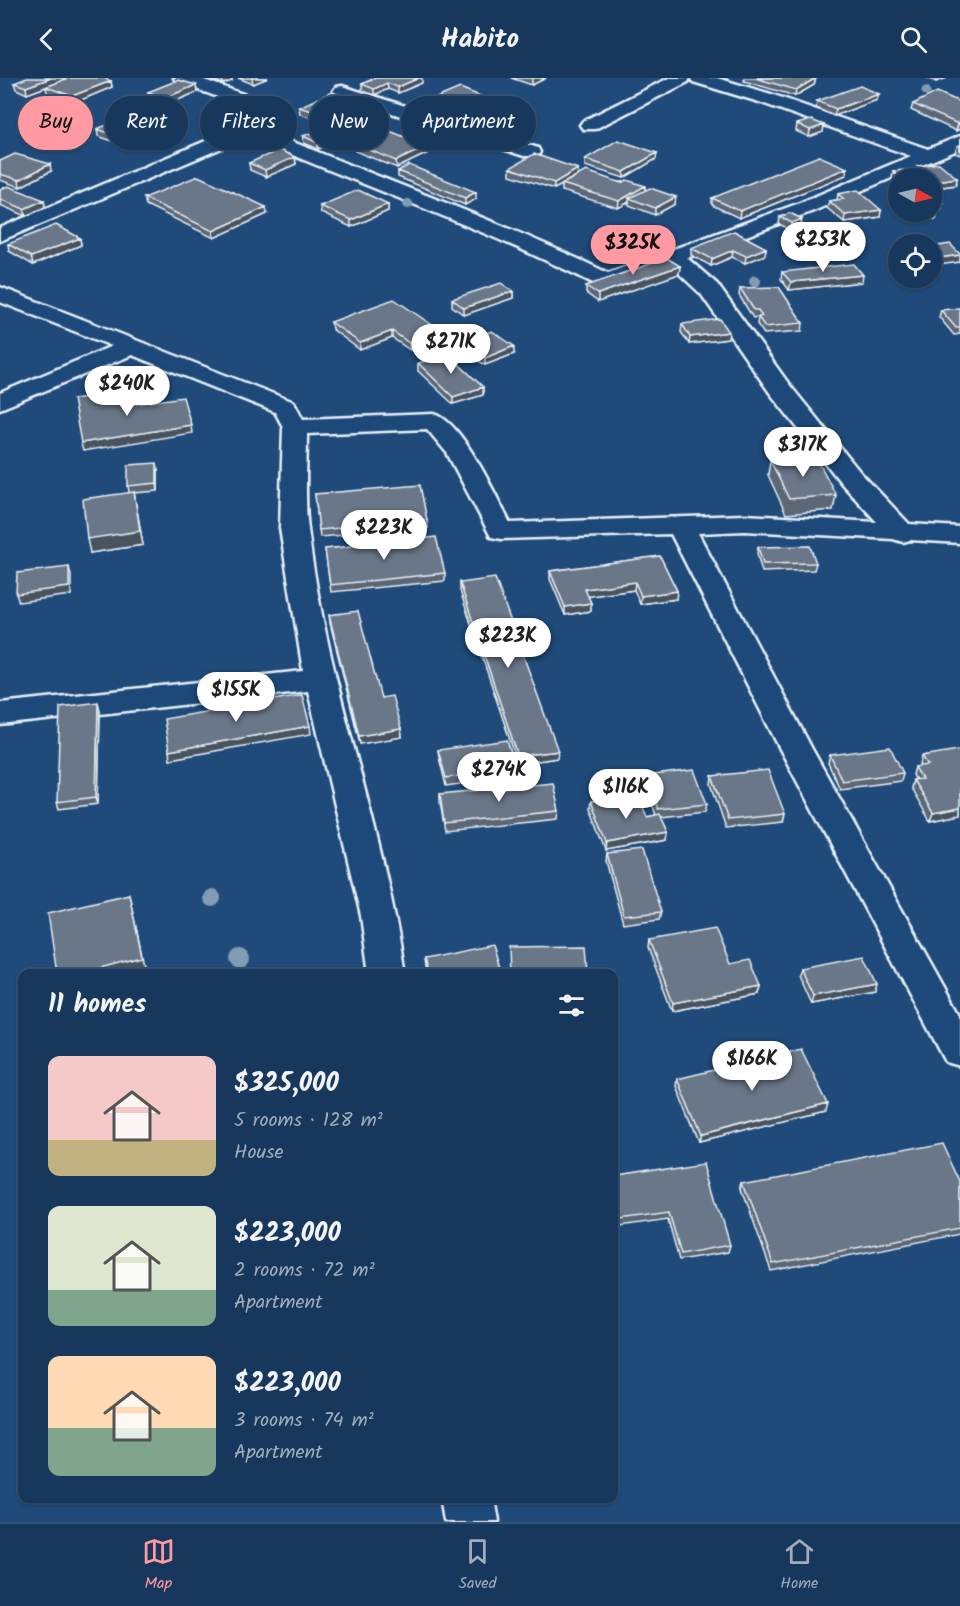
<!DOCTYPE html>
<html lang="en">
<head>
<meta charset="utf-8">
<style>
  :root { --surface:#17385c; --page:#203f62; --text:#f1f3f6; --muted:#9eacbb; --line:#365272; --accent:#ff9aa2 }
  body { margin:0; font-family:Kalam,sans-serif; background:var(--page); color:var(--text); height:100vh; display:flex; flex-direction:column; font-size:22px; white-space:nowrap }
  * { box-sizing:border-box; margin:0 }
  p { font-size:20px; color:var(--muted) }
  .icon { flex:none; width:33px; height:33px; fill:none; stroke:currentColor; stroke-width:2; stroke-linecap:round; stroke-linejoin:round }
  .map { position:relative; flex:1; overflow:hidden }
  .sheet { position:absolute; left:18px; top:891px; width:600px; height:534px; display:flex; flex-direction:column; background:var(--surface); border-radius:12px; box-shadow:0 2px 4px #0004,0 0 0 2px var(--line) }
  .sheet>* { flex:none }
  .top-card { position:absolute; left:18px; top:18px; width:600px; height:54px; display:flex; gap:12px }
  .needle { width:39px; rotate:98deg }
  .controls { position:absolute; left:888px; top:90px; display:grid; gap:12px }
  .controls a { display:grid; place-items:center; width:54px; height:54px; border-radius:50%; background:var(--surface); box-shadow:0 2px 4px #0004,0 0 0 2px var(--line); font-size:30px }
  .price { position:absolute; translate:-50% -51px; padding:0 14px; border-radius:21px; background:#fff; color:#222; font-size:20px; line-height:39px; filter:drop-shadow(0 2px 3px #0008) }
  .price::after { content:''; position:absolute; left:50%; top:36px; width:18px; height:14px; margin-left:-9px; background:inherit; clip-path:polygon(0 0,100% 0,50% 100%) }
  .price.on { background:var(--accent); color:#111 }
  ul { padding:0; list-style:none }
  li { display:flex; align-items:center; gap:18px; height:150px; padding:0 30px }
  li span { display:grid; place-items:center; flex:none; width:168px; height:120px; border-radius:12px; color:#555 }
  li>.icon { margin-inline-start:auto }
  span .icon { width:72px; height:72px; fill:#fffc; stroke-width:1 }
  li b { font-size:26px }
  h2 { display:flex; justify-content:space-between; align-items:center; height:72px; padding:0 30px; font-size:26px }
  .pill { padding:0 21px; border-radius:27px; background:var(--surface); box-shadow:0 2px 4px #0004,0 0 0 2px var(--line); font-size:21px; line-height:54px }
  .pill.on { background:var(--accent); color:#111 }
  header { display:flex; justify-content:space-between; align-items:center; height:78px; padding:0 30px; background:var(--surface); font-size:27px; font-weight:700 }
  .menu { display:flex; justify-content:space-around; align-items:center; height:84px; border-top:2px solid var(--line); background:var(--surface); font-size:16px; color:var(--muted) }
  .menu a { display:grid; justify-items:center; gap:3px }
  .menu .on { color:var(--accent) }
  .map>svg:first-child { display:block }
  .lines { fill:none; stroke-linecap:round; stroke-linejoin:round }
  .street-casing { stroke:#e8f1f8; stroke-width:5 }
  .street { fill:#1f4a7a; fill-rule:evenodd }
  .tree { fill:#829cb6 }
  .wall { fill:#5b6675; stroke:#e8f1f8; stroke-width:1.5 }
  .shaded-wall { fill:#4a535f; stroke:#e8f1f8; stroke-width:1.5 }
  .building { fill:#6a7788; stroke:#e8f1f8; stroke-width:1.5 }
</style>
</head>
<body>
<header><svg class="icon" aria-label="back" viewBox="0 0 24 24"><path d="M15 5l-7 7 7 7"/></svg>Habito<svg class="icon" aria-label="search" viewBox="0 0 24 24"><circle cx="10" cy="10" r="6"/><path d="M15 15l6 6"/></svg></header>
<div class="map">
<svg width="960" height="1444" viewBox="0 0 960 1444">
  <rect width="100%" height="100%" fill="#1f4a7a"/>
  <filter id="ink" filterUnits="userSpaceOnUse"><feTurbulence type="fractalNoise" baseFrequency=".0167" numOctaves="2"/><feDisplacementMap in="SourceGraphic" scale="12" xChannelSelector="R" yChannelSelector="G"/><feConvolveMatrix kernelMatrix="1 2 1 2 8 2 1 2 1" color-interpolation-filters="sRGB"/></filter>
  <g filter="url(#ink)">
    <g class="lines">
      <defs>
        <path id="street" d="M174 0H199L289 33 292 37 289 41 264 52C378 100 496 141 608 195L797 126 911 78 759 24 693 4 690 0 688 4 595 51H583L580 47 583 43 669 0H717L771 16 928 71 960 58V71L811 134 687 180 717 206 788 305 860 394 909 446 960 449V465L910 462 903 464 893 461 745 453 698 455 812 671 960 936V988L946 984 780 671 671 456 501 461 491 459 447 375 427 351 307 356C307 387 304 421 308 451 326 603 383 746 405 896H369L361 838 308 613 0 647V625L303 593 280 450 283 349 275 334 132 277 0 331V315L112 268 0 224V209L294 324 303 341 434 336C462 343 496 418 510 445L745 437 877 444 842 406 770 315 701 216 670 187 615 208 607 210 599 208C485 151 365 108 248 59L0 163V150L267 37 177 4Z
          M342 8 538 70 540 74 538 78H524L336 17 333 13 336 9Z
          M442 1420H490L494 1444H446Z"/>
      </defs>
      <!-- street casing -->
      <use href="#street" class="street-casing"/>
      <!-- street -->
      <use href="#street" class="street"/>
    </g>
    <!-- trees -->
    <g class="tree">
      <circle cx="926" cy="13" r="4.5"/>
      <circle cx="291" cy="50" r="5"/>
      <circle cx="447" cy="57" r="5"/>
      <circle cx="408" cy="126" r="5"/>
      <circle cx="755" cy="203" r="6"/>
      <circle cx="212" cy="820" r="9"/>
      <circle cx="240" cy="881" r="10"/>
    </g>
    <!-- wall -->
    <path class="wall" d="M213 0H232V3L223 6 214 2Z
      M238 0H268L253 6Z
      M375 0 422 5 398 15 388 11 374 17 362 13V6Z
      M511 0H546L532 7Z
      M744 0H816L814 7 795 18 744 3Z
      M927 0H947L936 4Z
      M111 3 112 9 74 25 47 15 46 9 27 16 16 11 14 5Z
      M196 7 197 14 166 27 149 21 148 14Z
      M351 21V27L319 42 300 36 299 29Z
      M877 22 834 38 816 30 817 23Z
      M480 24 441 41 421 33 420 27Z
      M960 24V51L956 53 911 32 913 26Z
      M797 46 824 47 823 54 809 59 796 53Z
      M97 51 122 58 112 63 98 58Z
      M303 58 350 59 318 71 304 65Z
      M355 66 428 68V75L397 90 355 73Z
      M960 67V77L955 75 957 68Z
      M657 75 656 81 624 100 585 88V81Z
      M295 79 296 86 266 99 250 92 249 85Z
      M0 83 51 93 20 109 0 102Z
      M918 88 957 100 956 107 934 110 932 108V100H923L916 95Z
      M510 90 578 91V97L645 108V112L675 126 655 137 629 127V124L618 130 562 113V107L554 111 510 97Z
      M847 90 846 97 739 140 712 127V120Z
      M398 93 476 121 465 127 398 99Z
      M893 93 917 100H898V108L892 100Z
      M0 111 44 122 45 129 26 138 0 127Z
      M932 113 943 125 941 132 937 133 938 134 936 141 918 142 912 134H932Z
      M838 116 881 132 880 139 844 144 827 130 829 123 837 122Z
      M144 120 267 136 214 160 146 127Z
      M388 126V133L351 149 321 135 320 128Z
      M780 139 801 148 791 152 779 146Z
      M80 160 81 167 33 187 9 173 8 166Z
      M691 170H766L765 177 745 185 732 179 711 188 691 177Z
      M680 188 679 196 598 224 586 215V208Z
      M782 194 862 204 789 212 781 201Z
      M740 210 803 245 802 253 764 256 757 246 758 240 757 239 753 240 739 217Z
      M513 213V220L464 237 452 228V221Z
      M960 230V256L954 257 939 239 941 232Z
      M331 244 441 261 410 272 392 260 360 272 332 251Z
      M682 246 728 261 689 266 681 254Z
      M462 264 514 276 485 287 462 272Z
      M418 285 483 309V317L453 326 418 293Z
      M770 382 836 417 833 432 786 436 768 397Z
      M158 392V413L134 415 143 467 90 475 129 414 128 408Z
      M315 416 427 442 428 450 320 459Z
      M758 469 816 485 814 492 762 494 757 476Z
      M325 471 445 495V503L331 514Z
      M660 478 677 513 676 521 640 526 634 512 588 518 591 525V533L565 537 550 501V493Z
      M460 505 557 680 518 686 460 513Z
      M329 537 401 651 402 659 360 666 330 545Z
      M100 632 98 726 59 731 57 724Z
      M438 672 516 690V698L446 708 439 679Z
      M960 674V737L930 743 911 710 913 702H916L913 697 915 689 921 688 920 686 922 678Z
      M830 677 903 695 901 703 840 711 828 685Z
      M646 698 707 726 705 734 661 739 668 754 667 762 606 773 590 730 591 723 611 724 647 739 656 737 645 706Z
      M712 698 785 736 783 744 726 750 711 706Z
      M440 716 559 733 558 741 445 753 440 724Z
      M607 776 661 834 659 841 623 846 606 783Z
      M649 862 730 886 761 908 759 916 672 933 648 870Z
      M424 881 501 896H427L425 889Z
      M800 890 875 914 811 926 798 897Z
      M677 1001 826 1034 699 1065 676 1008Z
      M614 1098 730 1167 728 1174 679 1182 668 1141 614 1149Z
      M744 1103 960 1104V1156L771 1193 742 1110Z"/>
    <!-- shaded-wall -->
    <path class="shaded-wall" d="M51 0H70L27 16 26 9Z
      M222 0H232V3L223 6Z
      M252 0H268L253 6Z
      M419 0H422V5L398 15V9Z
      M533 0H546L532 7V1Z
      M816 0 814 7 795 18 796 12Z
      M936 0H947L936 4Z
      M111 3 112 9 74 25 72 18Z
      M387 5 388 11 374 17V11Z
      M196 7 197 14 166 27 165 20Z
      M879 16 877 22 834 38 836 31Z
      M480 18V24L441 41 440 34Z
      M351 21V27L319 42 318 35Z
      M960 45V51L956 53 958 46Z
      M824 47 823 54 809 59 810 52Z
      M121 51 122 58 112 63 111 56Z
      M349 53 350 59 318 71V65Z
      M428 68V75L397 90 396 83Z
      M657 75 656 81 624 100V94Z
      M295 79 296 86 266 99 265 92Z
      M50 86 51 93 20 109 19 102Z
      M847 90 846 97 739 140 740 133Z
      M578 91V97L562 106V107L554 111V105Z
      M957 100 956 107 934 110 936 103Z
      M645 108V115L629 120V124L618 130 619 123Z
      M476 114V121L465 127V120Z
      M676 119 675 126 655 137V130Z
      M44 122 45 129 26 138 24 131Z
      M388 126V133L351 149V142Z
      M266 129 267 136 214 160 213 153Z
      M881 132 880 139 844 144 845 137Z
      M802 141 801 148 791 152 792 145Z
      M80 160 81 167 33 187 31 179Z
      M766 170 765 177 745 185 746 178Z
      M733 172 732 179 711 188 712 181Z
      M960 177V184L932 188V181Z
      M680 188 679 196 598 224V216Z
      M863 197 862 204 789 212 791 204Z
      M513 213V220L464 237V230Z
      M392 253V260L360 272V265Z
      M441 253V261L410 272 409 265Z
      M729 254 728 261 689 266 690 259Z
      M514 268V276L485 287V280Z
      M483 309V317L453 326V319Z
      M191 347 192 355 83 373 81 365Z
      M157 385 158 392V413L157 405Z
      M134 414 143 467 90 475 87 461Z
      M69 489 71 497V517L19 524 16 516Z
      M635 504 634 512 584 519 585 511Z
      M677 513 676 521 640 526 641 518Z
      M591 525V533L565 537V529Z
      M98 624 100 632 98 726 96 719Z
      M310 648 311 656 170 681 169 673Z
      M401 651 402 659 360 666 359 658Z
      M558 673 557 680 518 686V678Z
      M960 730V737L930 743 933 735Z
      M668 754 667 762 606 773 607 765Z
      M129 816 144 887 109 896H77Z
      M877 906 875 914 811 926 813 918Z
      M761 908 759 916 672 933 673 925Z
      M828 1026 826 1034 699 1065 701 1058Z"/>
    <!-- building -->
    <path class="building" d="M27 0H51L26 9 14 5Z
      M68 0H104L111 3 72 18 46 9Z
      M375 0H419L398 9 387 5 374 11 362 6Z
      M755 0H816L796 12Z
      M178 2 196 7 165 20 148 14Z
      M860 8 879 16 836 31 817 23Z
      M460 10 480 18 440 34 420 27Z
      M332 14 351 21 318 35 299 29Z
      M937 14 960 24V45L958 46 913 26Z
      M811 42 824 47 810 52 797 46Z
      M335 46 349 53 318 65 303 58Z
      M107 47 121 51 111 56 97 51Z
      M387 52 428 68 396 83 355 66Z
      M618 62 657 75 624 94 585 81Z
      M279 72 295 79 265 92 249 85Z
      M15 76 50 86 19 102 0 96V83Z
      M534 76 578 91 554 105 510 90Z
      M819 78 847 90 740 133 712 120Z
      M939 85 957 100 936 103 918 88Z
      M409 87 476 114 465 120 398 93Z
      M910 92 917 100H899L893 93Z
      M586 93 621 105 627 102 645 108 619 123 562 106Z
      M198 98 266 129 213 153 144 120Z
      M8 108 44 122 24 131 0 121V111Z
      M650 110 676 119 655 130 629 120Z
      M358 112 388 126 351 142 320 128Z
      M858 112 881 132 845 137 829 123 844 121 838 116Z
      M932 113H933L943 125 932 126 938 134 920 135 919 134H932Z
      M790 135 802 141 792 145 780 139Z
      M56 147 80 160 31 179 8 166Z
      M734 153 766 170 746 178 733 172 712 181 691 170Z
      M950 166 960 176V177L932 181V169Z
      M667 180 680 188 598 216 586 208Z
      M854 186 863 197 791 204 782 194Z
      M501 205 513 213 464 230 452 221Z
      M779 209 803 245 765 249 758 239 762 238 758 232H754L740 210Z
      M394 221 441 253 409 265 392 253 360 265 331 244Z
      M960 230V249L956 250 941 232Z
      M720 241 729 254 690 259 682 246Z
      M492 253 514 268 485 280 462 264Z
      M448 276 483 309 453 319 418 285Z
      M102 317 103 321 121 318 123 328 183 319 191 347 81 365 73 321Z
      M816 379 836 417 789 421 770 382Z
      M157 385V405L128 408V387Z
      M420 407 427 442 319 452 315 416Z
      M134 414 140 453 87 461 83 421Z
      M436 459 445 495 330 507 325 471Z
      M810 468 816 485 763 486 758 469Z
      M660 478 677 513 641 518 635 504 585 511 591 525 565 529 550 493Z
      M69 489V509L16 516 17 495Z
      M495 500 558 673 518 678 460 505Z
      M358 533 381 620 392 618 401 651 359 658 329 537Z
      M302 617 310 648 169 673 164 641Z
      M98 624 96 719 57 724 60 629Z
      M507 662 516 690 446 700 438 672Z
      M890 669 903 695 842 703 830 677Z
      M958 672 960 674V730L933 735 913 702 922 701 915 689 928 687 922 678Z
      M694 692 707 726 658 731 646 698Z
      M768 692 785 736 728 742 712 698Z
      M553 705 559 733 444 745 440 716Z
      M609 719 611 724 639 719 647 739 660 736 668 754 607 765 591 723Z
      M642 772 661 834 624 838 607 776Z
      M129 816 142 879 77 896H57L48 835Z
      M715 850 730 886 750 882 761 908 673 925 649 862Z
      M492 867 501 896H428L424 881Z
      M586 868 588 896H510L509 869Z
      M864 878 877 906 813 918 800 890Z
      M801 971 828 1026 701 1058 677 1001Z
      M942 1065 960 1104V1150L773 1186 744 1103Z
      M706 1084 730 1167 681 1176 669 1134 614 1142V1098Z"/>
  </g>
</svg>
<div class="controls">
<a><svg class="needle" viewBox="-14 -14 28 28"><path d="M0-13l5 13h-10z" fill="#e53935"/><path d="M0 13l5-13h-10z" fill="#9eacbb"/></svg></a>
<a><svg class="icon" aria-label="locate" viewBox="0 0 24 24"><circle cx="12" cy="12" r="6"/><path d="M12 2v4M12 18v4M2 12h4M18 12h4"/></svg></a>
</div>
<b class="price" style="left:823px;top:195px">$253K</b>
<b class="price on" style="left:633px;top:198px">$325K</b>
<b class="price" style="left:451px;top:297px">$271K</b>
<b class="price" style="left:127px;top:339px">$240K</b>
<b class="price" style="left:803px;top:400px">$317K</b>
<b class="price" style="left:384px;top:483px">$223K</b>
<b class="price" style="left:508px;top:591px">$223K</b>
<b class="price" style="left:236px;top:645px">$155K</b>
<b class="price" style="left:499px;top:725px">$274K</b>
<b class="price" style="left:626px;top:742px">$116K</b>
<b class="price" style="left:752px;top:1014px">$166K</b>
<div class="top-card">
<a class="pill on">Buy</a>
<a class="pill">Rent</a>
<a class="pill">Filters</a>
<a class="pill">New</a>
<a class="pill">Apartment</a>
</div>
<section class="sheet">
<h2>11 homes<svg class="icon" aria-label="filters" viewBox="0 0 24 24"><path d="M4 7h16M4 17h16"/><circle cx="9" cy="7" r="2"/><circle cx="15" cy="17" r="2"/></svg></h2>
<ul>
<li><span style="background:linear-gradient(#f6c9c9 70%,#c2b280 0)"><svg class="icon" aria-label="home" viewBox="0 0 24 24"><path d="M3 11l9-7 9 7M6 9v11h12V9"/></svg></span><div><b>$325,000</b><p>5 rooms · 128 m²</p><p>House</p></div></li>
<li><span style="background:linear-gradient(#dfe7d0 70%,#7fa58c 0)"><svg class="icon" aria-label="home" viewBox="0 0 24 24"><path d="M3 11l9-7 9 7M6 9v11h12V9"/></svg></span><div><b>$223,000</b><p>2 rooms · 72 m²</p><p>Apartment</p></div></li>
<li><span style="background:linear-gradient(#ffd9b3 60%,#7fa58c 0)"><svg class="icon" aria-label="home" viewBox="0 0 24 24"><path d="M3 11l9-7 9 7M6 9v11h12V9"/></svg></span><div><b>$223,000</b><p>3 rooms · 74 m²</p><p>Apartment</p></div></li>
</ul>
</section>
</div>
<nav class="menu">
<a class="on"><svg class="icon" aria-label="map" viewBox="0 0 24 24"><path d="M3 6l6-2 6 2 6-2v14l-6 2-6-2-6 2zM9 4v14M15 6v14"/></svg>Map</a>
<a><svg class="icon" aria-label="saved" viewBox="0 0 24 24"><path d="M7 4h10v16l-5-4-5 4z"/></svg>Saved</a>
<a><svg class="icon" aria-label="home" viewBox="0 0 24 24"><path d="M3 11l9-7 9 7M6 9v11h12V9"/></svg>Home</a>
</nav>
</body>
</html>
